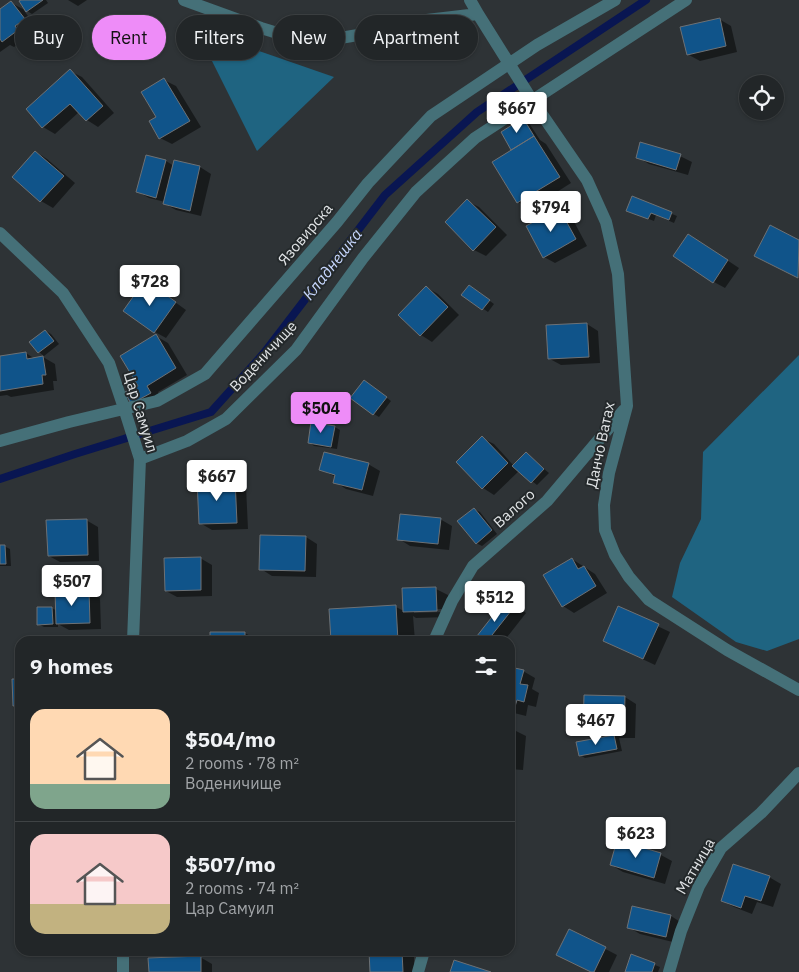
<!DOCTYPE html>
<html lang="en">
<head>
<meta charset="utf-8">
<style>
  :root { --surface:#222628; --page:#2e3234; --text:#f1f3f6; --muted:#a2a5a8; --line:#3f4345; --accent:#ee8cf8 }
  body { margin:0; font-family:"IBM Plex Sans",sans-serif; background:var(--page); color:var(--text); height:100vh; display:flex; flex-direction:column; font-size:19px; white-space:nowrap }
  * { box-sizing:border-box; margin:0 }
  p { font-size:16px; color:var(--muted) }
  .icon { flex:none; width:28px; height:28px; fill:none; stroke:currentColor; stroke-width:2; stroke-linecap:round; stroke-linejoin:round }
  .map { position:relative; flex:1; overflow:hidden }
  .sheet { position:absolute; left:15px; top:636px; width:500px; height:320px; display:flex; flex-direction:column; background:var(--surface); border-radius:15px; box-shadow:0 1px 4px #0004,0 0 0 1px var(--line) }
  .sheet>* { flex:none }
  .banner { position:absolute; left:15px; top:15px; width:500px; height:45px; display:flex; gap:10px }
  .tools { position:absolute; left:739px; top:75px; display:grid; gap:10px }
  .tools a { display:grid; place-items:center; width:45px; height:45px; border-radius:50%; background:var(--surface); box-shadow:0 1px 4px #0004,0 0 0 1px var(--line); font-size:25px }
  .price { position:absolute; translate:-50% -42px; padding:0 11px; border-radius:5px; background:#fff; color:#222; font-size:16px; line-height:32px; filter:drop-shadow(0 1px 2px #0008) }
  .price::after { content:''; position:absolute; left:50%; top:30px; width:15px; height:11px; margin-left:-8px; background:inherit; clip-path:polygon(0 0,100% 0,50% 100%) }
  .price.on { background:var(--accent); color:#111 }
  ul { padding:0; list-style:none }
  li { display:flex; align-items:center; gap:15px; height:125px; padding:0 15px }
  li+li { border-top:1px solid var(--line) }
  li span { display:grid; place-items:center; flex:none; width:140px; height:100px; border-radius:15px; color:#555 }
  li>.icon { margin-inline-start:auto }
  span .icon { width:60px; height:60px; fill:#fffc; stroke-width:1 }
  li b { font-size:21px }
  h2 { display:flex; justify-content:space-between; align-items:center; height:60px; padding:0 15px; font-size:21px }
  .pill { padding:0 18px; border-radius:22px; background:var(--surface); box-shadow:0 1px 4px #0004,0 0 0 1px var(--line); font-size:18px; line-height:45px }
  .pill.on { background:var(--accent); color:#111 }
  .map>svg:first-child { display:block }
  .green { fill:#1f6481 }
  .shadow { fill:#0007; fill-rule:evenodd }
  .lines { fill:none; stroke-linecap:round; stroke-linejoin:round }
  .stream { stroke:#091652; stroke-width:8 }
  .building { fill:#10548a; stroke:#6d7175 }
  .minor { stroke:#457078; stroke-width:12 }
  .labels { text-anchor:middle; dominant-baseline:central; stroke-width:4; stroke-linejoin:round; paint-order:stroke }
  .street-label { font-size:15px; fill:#e1e4e6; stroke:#24292b }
  .water-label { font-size:16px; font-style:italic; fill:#c7d7fe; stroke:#24292b }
</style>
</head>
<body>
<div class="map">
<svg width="799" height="972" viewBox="0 0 799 972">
  <rect width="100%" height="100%" fill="#2e3336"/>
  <!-- green -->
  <path class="green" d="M196 29 334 77 257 151Z
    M799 355V639L767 651 736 642 672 597 680 563 701 519 703 452Z"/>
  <!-- shadow -->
  <path class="shadow" d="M23 0H46L48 3 32 14 27 11Z
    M68 0H87L78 6Z
    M11 3 23 9 35 26 26 33 29 37 14 47 10 45 0 52V11Z
    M126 19 138 26 147 42 121 58 109 51Z
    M719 19 731 26 737 52 700 61 689 55Z
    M70 71 82 77 114 113 98 127 87 120 79 112 55 134 43 127Z
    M164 80 176 86 201 127 172 144 160 138 158 118Z
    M523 120 529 123 540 140 546 144 571 183 530 209 518 202 514 150 512 149Z
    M36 152 47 159 75 183 53 208 41 201 14 177Z
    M680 156 692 162 688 175 649 164 637 157Z
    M166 161 174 166 175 162 200 167 211 174 201 216 176 210 165 204V202L149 198 138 192Z
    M633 198 677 216 674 223 656 215 654 221 633 213Z
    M467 201 479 207 507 235 486 256 474 250Z
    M559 209 571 216 587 246 555 263 544 257Z
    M771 227 799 242V278L767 262Z
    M700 242 739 268 725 288 714 282Z
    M426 287 438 294 459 315 432 342 421 335 400 315Z
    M157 289 186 310 166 338 155 332Z
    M475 290 494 304 488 312 463 295Z
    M587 324 598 331 600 363 561 365 550 359Z
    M46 331 51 334 59 344 44 356 39 352Z
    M156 336 168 343 187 375 158 392 162 400 132 403 140 386Z
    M26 353 35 359 43 357 55 364 57 381H53L54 390 11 397 7 395 0 396V357Z
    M370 385 391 401 379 417 374 414Z
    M335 427 340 430 337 449 314 446 309 442Z
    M482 438 494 444 514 466 526 454 549 473 537 485 519 471 494 495 483 488Z
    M368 464 380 471 373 496 346 489 335 482 336 477 321 470Z
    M234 480 246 486 248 529 212 530 200 523Z
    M474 509 480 512 497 534 482 546 476 543Z
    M440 519 452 526 449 550 410 546 399 539Z
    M86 520 98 527 99 561 60 562 49 556Z
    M306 537 317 544 316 577 272 576 261 569Z
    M0 546H4L10 549 11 566H0Z
    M200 558 212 565V596L177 597 166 591Z
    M572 559 595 574 607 593 574 613 563 606Z
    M436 589 448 595V617L416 618 413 616 415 641H333L331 611 396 607 404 611ZM443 609V612L414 613V610Z
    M89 591 100 598 101 629 69 630 58 624V627H44L38 624 52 608 57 611Z
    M506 600 526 613 504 641H475Z
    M619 608 670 632 655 665 604 641Z
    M211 633H245L259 641H211Z
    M510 668 523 671 535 678 532 689 539 693 536 707 528 705 526 716 510 712Z
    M625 697 636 704 635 738H619L622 751 585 758 580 755 602 737H596L584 730Z
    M510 729 514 730 526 736 523 770 510 769Z
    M618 842 661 855 672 861 665 884 623 872 611 865Z
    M769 877 781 884 773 907 757 902 752 914 734 907 722 901Z
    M671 916 682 923 677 943 640 934 628 927Z
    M569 930 617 955 609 972H591Z
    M370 951H410L414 953V972H371Z
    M632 956 660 967 658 972H628Z
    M200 957 212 964V972H150Z"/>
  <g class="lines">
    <!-- stream -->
    <path class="stream" d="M0 479 75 454 211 412 264 353 385 195 477 112 646 0"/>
  </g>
  <!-- building -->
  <path class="building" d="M21 0H43L26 12 19 1Z
    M11 1 25 19 15 26 18 30 2 42 0 39V9Z
    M126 18 137 36 108 52 98 34Z
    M720 18 726 46 687 55 680 27Z
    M70 69 103 106 86 121 70 104 42 128 26 109Z
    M164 78 190 121 159 139 149 121 156 117 141 92Z
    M523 118 534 136 511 150 501 132Z
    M534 136 560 177 517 203 492 162Z
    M640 142 681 154 676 170 636 158Z
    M35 151 64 176 40 202 12 177Z
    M146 155 166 160 156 198 136 192Z
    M174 160 200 166 190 211 163 204Z
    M632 196 672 212 669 220 651 213 648 219 626 211Z
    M467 199 496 227 473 251 445 222Z
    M559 208 576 239 543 258 526 226Z
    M770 225 799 240 798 278 754 256Z
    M688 234 728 260 713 283 673 256Z
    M145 280 176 302 154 333 123 311Z
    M469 285 490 300 482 310 461 295Z
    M426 286 448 307 420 336 398 315Z
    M587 323 589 357 548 359 546 325Z
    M45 330 54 341 38 353 29 342Z
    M156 334 176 368 147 386 151 393 131 404 125 392 138 386 120 356Z
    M26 352 27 359 43 356 46 375H42L43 384 0 391V356Z
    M364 380 387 397 373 415 350 398Z
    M311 422 335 426 331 447 308 443Z
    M482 436 508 463 482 489 456 462Z
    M324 452 369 463 362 490 333 483 335 475 319 470Z
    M526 452 544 469 531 483 512 466Z
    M235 479 237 523 199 524 197 480Z
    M474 508 492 530 476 544 457 521Z
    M400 514 441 518 438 544 397 540Z
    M87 519 88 555 48 556 46 520Z
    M260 535 306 536 305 571 259 570Z
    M0 545H5L6 564H0Z
    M201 557V590L165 591 164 558Z
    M572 558 578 569 584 566 596 586 562 607 543 575Z
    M436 587 437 611 403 612 402 588Z
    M55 590H89L90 623 56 624Z
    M506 599 515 606 492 635 498 639 496 641H473Z
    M396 605 398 641H331L329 609Z
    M618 606 659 624 643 659 603 641Z
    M37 607H52L53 624 37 625Z
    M210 632H245V641H210Z
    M510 667 524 670 520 684 528 685 524 702 517 700 514 710 510 709Z
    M12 679H20V705L13 706Z
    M584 695 625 696 624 733 583 731Z
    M510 728 515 729 512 764H510Z
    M614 735 617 749 579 756 576 742Z
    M617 840 661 853 654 878 610 865Z
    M733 864 770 876 761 901 745 896 741 908 721 901Z
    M632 906 671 915 666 937 627 928Z
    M569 929 606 947 594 972H591L556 955Z
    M369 951H402L403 972H370Z
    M631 954 655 963 652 972H625Z
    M201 956V972H149L148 958Z
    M454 960 491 972H450Z"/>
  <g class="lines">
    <!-- minor -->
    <path class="minor" d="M184 0 261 28 310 43 364 34 418 21 478 14 530 97 587 180 606 222 618 274 627 406 609 473 604 505 605 530 615 555 629 577 649 600 727 650 799 690
      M470 0 478 14
      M0 233 63 293 109 363 124 408 140 459 133 641
      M0 441 69 422 157 401 205 374 337 222 368 183 431 116 537 45 615 0
      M140 459 187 441 226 419 296 350 363 258 416 192 475 138 686 0
      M434 641 452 601 473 566 547 501 624 410
      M123 972V951
      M418 972 424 951
      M669 972 681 931 699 886 721 848 761 813 799 773"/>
  </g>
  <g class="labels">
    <!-- street labels -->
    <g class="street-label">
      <text transform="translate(305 234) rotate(-50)">Язовирска</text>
      <text transform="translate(263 356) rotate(-47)">Воденичище</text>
      <text transform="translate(141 412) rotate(73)">Цар Самуил</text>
      <text transform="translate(600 445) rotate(-78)">Данчо Ватах</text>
      <text transform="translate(514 508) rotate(-42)">Валого</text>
      <text transform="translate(695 866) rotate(-60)">Матница</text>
    </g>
    <!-- water labels -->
    <g class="water-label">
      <text transform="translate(332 264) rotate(-52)">Кладнешка</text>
    </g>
  </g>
</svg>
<div class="tools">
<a><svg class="icon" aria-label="locate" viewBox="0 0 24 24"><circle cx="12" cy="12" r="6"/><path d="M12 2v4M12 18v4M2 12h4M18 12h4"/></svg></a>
</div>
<b class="price" style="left:517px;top:134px">$667</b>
<b class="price" style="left:551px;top:233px">$794</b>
<b class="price" style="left:150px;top:307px">$728</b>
<b class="price on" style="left:321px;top:434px">$504</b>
<b class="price" style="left:217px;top:502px">$667</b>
<b class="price" style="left:72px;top:607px">$507</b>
<b class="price" style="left:495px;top:623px">$512</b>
<b class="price" style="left:596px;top:746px">$467</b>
<b class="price" style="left:636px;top:859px">$623</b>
<div class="banner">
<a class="pill">Buy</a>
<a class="pill on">Rent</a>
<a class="pill">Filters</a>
<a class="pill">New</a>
<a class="pill">Apartment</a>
</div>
<section class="sheet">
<h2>9 homes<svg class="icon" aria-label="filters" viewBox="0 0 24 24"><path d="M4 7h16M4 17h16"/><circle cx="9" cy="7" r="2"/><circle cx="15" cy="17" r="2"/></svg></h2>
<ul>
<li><span style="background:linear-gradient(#ffd9b3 75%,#7fa58c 0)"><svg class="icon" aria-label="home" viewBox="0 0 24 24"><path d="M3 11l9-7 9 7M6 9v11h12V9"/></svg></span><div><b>$504/mo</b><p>2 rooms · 78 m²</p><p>Воденичище</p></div></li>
<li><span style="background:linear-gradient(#f6c9c9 70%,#c2b280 0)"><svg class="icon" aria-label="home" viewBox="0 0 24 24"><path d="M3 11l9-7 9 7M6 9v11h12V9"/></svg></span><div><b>$507/mo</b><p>2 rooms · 74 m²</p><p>Цар Самуил</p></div></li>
</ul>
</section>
</div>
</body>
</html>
